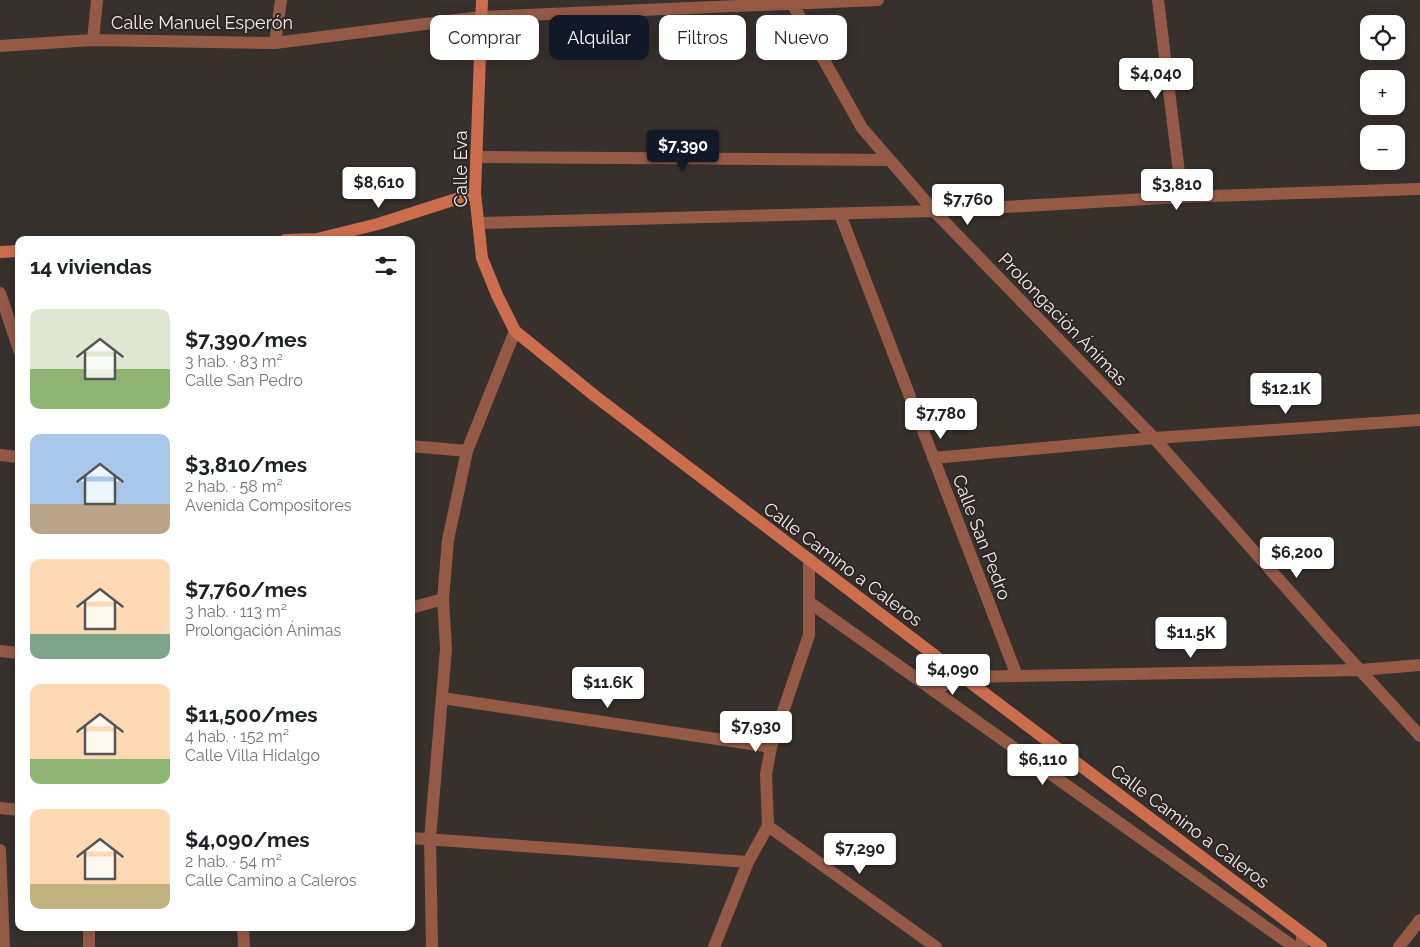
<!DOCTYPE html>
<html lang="es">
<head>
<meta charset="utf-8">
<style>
  :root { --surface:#fff; --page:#f6f6f6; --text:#202124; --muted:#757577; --accent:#111827 }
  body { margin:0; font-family:Raleway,sans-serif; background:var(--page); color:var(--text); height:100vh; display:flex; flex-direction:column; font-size:19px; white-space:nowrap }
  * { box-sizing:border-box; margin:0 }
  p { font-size:16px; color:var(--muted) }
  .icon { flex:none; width:28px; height:28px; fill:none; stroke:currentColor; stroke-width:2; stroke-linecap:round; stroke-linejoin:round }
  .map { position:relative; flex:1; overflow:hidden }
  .sheet { position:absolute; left:15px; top:236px; width:400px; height:695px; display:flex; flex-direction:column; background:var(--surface); border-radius:10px; box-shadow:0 2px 12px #0003 }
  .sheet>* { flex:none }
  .guide { position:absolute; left:430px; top:15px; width:475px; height:45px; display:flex; gap:10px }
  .buttons { position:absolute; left:1360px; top:15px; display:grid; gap:10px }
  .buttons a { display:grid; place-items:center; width:45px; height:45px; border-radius:10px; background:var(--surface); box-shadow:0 2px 12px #0003; font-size:25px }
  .price { position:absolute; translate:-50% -42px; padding:0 11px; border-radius:5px; background:#fff; color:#222; font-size:16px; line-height:32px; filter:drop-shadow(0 1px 2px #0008) }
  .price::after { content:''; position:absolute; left:50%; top:30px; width:15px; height:11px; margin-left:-8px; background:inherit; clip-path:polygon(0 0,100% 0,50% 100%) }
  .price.selected { background:var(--accent); color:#fff }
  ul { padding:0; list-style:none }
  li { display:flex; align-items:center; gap:15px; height:125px; padding:0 15px }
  li span { display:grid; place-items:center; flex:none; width:140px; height:100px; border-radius:10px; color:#555 }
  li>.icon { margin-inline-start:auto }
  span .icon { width:60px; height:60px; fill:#fffc; stroke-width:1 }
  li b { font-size:21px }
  h2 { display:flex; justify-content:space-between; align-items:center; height:60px; padding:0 15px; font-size:21px }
  .chip { padding:0 18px; border-radius:10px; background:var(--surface); box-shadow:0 2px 12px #0003; font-size:18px; line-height:45px }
  .chip.selected { background:var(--accent); color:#fff }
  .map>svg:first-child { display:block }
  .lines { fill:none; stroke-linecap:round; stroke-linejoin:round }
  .street { stroke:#955a46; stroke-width:12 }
  .secondary { stroke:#cc6e4e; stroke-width:12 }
  .labels { text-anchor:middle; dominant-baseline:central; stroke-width:4; stroke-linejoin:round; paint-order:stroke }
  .street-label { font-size:18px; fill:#f1ecea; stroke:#2d2624 }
</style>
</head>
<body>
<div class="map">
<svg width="1420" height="947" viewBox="0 0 1420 947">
  <rect width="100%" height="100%" fill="#37302d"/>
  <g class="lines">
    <!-- street -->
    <path class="street" d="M793 0V5L862 128 934 211 1154 438 1328 635 1420 736
      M1158 0 1182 197
      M93 40 97 0
      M275 43 281 0
      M0 46 93 40 275 43 480 17 878 0
      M476 157 890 160
      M840 214 1017 676
      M478 223 934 211 1182 197 1420 189
      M0 293 19 350
      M411 446 467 451
      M0 455 19 457
      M933 458 1154 438 1420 420
      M809 602 1294 947
      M411 608 443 599
      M0 651 19 653
      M933 690 963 677 1361 670 1420 665
      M442 698 771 747
      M0 808 19 810
      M768 826 936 947
      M411 838 748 862
      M0 850 4 947
      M89 928V947
      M243 928 244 947
      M1302 933V947
      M432 947 430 839 446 649 443 599 448 540 467 451 515 331
      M714 947 748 862 768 826 766 774 771 747 809 635V559
      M1399 947 1420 920"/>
    <!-- secondary -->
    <path class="secondary" d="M482 0 475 193 482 258 497 295 515 331 595 396 963 677 1321 947
      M285 240 317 239 378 224 475 193
      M0 252 19 251"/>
  </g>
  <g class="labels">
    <!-- street labels -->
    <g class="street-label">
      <text x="202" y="22">Calle Manuel Esperón</text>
      <text transform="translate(460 169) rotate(-90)">Calle Eva</text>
      <text transform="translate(1063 319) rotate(46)">Prolongación Ánimas</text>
      <text transform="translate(982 537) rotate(69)">Calle San Pedro</text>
      <text transform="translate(843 564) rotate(37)">Calle Camino a Caleros</text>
      <text transform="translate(1190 826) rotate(37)">Calle Camino a Caleros</text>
    </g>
  </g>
</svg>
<div class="buttons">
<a><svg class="icon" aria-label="locate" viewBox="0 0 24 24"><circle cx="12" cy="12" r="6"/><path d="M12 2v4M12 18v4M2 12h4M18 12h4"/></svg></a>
<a>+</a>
<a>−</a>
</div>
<b class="price" style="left:1156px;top:100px">$4,040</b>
<b class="price selected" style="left:683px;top:172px">$7,390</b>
<b class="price" style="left:379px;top:209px">$8,610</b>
<b class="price" style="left:1177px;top:211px">$3,810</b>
<b class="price" style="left:968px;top:226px">$7,760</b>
<b class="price" style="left:1286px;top:415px">$12.1K</b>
<b class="price" style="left:941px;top:440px">$7,780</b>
<b class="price" style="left:1297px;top:579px">$6,200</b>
<b class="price" style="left:1191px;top:659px">$11.5K</b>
<b class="price" style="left:953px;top:696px">$4,090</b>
<b class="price" style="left:608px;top:709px">$11.6K</b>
<b class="price" style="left:756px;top:753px">$7,930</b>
<b class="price" style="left:1043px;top:786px">$6,110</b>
<b class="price" style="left:860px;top:875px">$7,290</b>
<div class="guide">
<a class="chip">Comprar</a>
<a class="chip selected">Alquilar</a>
<a class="chip">Filtros</a>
<a class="chip">Nuevo</a>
</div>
<section class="sheet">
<h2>14 viviendas<svg class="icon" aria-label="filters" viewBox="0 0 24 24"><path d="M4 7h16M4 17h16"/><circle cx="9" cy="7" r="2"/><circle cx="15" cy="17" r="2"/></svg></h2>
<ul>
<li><span style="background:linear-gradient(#dfe7d0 60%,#8fb573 0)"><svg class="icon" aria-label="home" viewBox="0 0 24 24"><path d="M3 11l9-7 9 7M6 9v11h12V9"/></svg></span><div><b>$7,390/mes</b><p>3 hab. · 83 m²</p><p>Calle San Pedro</p></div></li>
<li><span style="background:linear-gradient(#a9c7e8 70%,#b9a48a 0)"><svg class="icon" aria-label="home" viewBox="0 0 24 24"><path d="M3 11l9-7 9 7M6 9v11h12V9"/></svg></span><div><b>$3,810/mes</b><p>2 hab. · 58 m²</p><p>Avenida Compositores</p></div></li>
<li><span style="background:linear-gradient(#ffd9b3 75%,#7fa58c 0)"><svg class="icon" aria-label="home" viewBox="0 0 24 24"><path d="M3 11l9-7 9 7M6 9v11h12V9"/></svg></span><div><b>$7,760/mes</b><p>3 hab. · 113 m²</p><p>Prolongación Ánimas</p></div></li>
<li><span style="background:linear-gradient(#ffd9b3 75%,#8fb573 0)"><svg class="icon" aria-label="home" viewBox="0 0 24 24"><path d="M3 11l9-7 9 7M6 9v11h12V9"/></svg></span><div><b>$11,500/mes</b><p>4 hab. · 152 m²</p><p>Calle Villa Hidalgo</p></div></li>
<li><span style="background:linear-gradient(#ffd9b3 75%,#c2b280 0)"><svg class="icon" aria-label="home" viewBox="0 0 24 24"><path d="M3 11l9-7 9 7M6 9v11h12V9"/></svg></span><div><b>$4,090/mes</b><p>2 hab. · 54 m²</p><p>Calle Camino a Caleros</p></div></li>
</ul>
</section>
</div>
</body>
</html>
